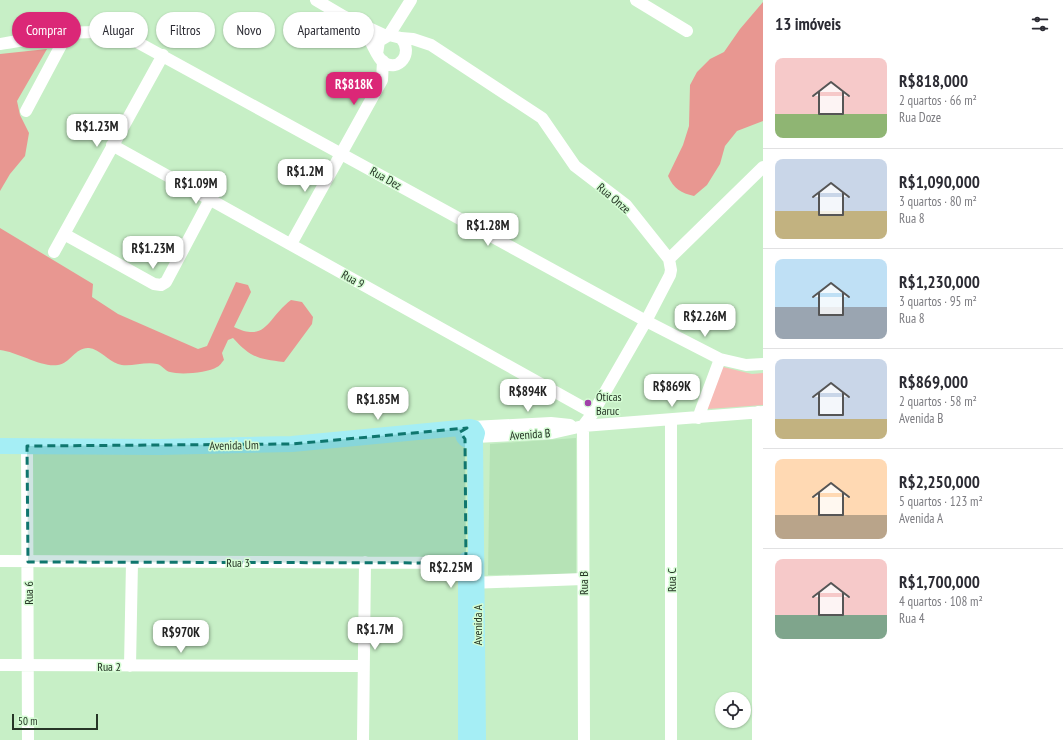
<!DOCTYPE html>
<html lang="pt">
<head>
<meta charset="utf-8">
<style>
  :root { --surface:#fff; --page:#f7f7f7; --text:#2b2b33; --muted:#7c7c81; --line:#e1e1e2; --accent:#db2777 }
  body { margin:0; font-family:"PT Sans Narrow",sans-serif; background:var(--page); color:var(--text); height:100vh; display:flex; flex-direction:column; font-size:15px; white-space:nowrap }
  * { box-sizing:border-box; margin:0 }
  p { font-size:13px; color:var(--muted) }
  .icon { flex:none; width:22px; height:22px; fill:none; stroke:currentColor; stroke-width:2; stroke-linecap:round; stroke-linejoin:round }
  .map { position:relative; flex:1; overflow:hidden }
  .drawer { display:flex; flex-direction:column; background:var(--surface); width:300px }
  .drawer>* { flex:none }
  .guide { position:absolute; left:12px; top:12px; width:380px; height:36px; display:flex; gap:8px }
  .buttons { position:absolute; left:715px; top:692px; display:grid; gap:8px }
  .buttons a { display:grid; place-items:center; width:36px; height:36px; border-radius:50%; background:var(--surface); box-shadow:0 1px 3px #0004; font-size:20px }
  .scale { position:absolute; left:12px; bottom:10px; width:86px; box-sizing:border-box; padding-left:4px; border:2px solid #263526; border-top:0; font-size:11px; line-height:14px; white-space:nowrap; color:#263526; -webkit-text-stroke:3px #d4fcd3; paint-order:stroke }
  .price { position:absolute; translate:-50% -34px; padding:0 9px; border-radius:8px; background:#fff; color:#222; font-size:13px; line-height:26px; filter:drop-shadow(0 1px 2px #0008) }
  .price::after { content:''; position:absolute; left:50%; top:24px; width:12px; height:9px; margin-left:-6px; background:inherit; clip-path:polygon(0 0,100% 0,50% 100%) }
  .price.active { background:var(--accent); color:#fff }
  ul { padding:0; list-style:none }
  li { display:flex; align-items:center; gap:12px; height:100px; padding:0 12px }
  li+li { border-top:1px solid var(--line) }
  li span { display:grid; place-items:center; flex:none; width:112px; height:80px; border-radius:8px; color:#555 }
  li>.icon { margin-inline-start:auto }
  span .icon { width:48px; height:48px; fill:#fffc; stroke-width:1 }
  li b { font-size:17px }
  h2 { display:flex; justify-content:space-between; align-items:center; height:48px; padding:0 12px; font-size:17px }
  .tag { padding:0 14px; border-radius:18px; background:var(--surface); box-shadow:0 1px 3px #0004; font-size:14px; line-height:36px }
  .tag.active { background:var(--accent); color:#fff }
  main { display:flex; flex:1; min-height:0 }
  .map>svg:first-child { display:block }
  .built { fill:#b6e3b6 }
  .green { fill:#f7bbb6 }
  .forest { fill:#e89791 }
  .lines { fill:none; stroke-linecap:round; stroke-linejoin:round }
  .minor { stroke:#fff; stroke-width:12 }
  .major { stroke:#a5eef5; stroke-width:16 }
  .marked { fill:#0f766e; fill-opacity:0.2; stroke:#0f766e; stroke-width:3; stroke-dasharray:8 5; stroke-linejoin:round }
  .poi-dot { fill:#a141a9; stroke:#d4fcd3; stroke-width:1.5 }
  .labels { text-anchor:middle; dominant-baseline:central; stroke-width:3; stroke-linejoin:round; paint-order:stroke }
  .street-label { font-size:12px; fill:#263526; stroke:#d4fcd3 }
  .poi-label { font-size:12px; fill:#263526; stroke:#d4fcd3; text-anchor:start }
</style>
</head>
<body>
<main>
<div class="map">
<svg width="763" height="740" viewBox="0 0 763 740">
  <rect width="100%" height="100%" fill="#c7efc6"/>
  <!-- built -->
  <path class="built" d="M576 438V574L488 575 490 444Z"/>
  <!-- green -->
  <path class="green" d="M723 367 752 374 763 373V405L707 409Z"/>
  <!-- forest -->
  <path class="forest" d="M763 2V121L737 131 725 146 720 164 707 185 694 196C681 193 674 189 668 176L683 145 689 126 690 85 697 72 710 59 724 52 740 29Z
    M47 49 17 101 20 115 29 133 25 156 10 174 0 191V54Z
    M0 228 93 284 92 297 118 314 198 349 207 346 236 282 248 285 251 292 234 327C267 343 267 318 291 300L302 302 313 317 312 324 284 362C259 359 251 358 233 338L228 340 222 353 224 360C222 362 220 366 217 367 208 373 180 375 170 372 165 371 162 365 157 364 145 361 128 368 118 364 109 361 99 349 89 348 75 347 71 363 58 365 42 368 18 352 0 350Z"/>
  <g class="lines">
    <!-- minor -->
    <path class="minor" d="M316 0 343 16 386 36
      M636 0 687 31
      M343 16C353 24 362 31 370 41 374 47 377 57 383 62 399 73 414 53 401 38L389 35 379 41 377 54
      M389 35 411 0
      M401 38 413 39 431 45 542 118 575 166 626 205 669 259 671 270 670 275 646 321 593 413 583 426
      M0 44C36 39 92 25 126 36L646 321 720 359 746 365 763 364
      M26 111 67 34
      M112 145 593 413
      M64 234 154 284 161 285 166 282 210 199
      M291 244 382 80 383 61
      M54 252 163 55
      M669 259 763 167
      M698 418 720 359
      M671 420V740
      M583 426 584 740
      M472 427 551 423 570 425
      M476 437 552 433 583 426 763 412
      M27 446 28 740
      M0 561 475 563
      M469 583 583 579
      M0 665 363 666
      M130 666 132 562
      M363 740 365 562
      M758 740V412"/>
    <!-- major -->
    <path class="major" d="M475 438 478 740
      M0 446 159 447 292 444 470 427 474 428 477 433 476 437 472 441C466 441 463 438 463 433L467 428
      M466 560V740"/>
  </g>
  <!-- marked area -->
  <path class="marked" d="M467 428 460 432 465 439 466 563 28 562 27 446 292 444Z"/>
  <!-- markers -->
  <circle class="poi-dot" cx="588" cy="403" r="4"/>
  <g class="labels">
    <!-- street labels -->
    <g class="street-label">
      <text transform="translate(386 178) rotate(29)">Rua Dez</text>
      <text transform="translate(614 198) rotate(40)">Rua Onze</text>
      <text transform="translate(353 279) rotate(29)">Rua 9</text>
      <text transform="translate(530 434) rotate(-4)">Avenida B</text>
      <text transform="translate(234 445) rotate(-1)">Avenida Um</text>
      <text x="238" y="562">Rua 3</text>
      <text transform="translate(671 580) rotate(-90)">Rua C</text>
      <text transform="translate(583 583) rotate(-90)">Rua B</text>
      <text transform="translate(28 593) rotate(-90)">Rua 6</text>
      <text transform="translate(477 625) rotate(-90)">Avenida A</text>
      <text x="109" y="666">Rua 2</text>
    </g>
    <!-- poi labels -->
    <g class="poi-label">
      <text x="596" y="396">Óticas<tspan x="596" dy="14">Baruc</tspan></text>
    </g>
  </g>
</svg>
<div class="buttons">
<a><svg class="icon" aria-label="locate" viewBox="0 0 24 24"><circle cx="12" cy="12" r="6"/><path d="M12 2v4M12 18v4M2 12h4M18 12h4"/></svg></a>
</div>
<div class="scale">50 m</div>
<b class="price active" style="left:354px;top:106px">R$818K</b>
<b class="price" style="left:97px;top:148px">R$1.23M</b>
<b class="price" style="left:305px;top:193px">R$1.2M</b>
<b class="price" style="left:196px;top:205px">R$1.09M</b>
<b class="price" style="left:488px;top:247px">R$1.28M</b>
<b class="price" style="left:153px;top:270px">R$1.23M</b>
<b class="price" style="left:705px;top:338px">R$2.26M</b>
<b class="price" style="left:672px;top:408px">R$869K</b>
<b class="price" style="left:528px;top:413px">R$894K</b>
<b class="price" style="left:378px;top:421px">R$1.85M</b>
<b class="price" style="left:451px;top:589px">R$2.25M</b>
<b class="price" style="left:375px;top:651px">R$1.7M</b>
<b class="price" style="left:181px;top:654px">R$970K</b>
<div class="guide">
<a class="tag active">Comprar</a>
<a class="tag">Alugar</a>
<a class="tag">Filtros</a>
<a class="tag">Novo</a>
<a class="tag">Apartamento</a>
</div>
</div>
<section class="drawer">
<h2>13 imóveis<svg class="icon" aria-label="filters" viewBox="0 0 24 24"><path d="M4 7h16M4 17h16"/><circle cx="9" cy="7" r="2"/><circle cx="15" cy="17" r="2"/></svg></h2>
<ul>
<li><span style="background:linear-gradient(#f6c9c9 70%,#8fb573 0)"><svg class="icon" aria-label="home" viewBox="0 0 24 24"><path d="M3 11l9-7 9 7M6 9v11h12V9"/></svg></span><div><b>R$818,000</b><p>2 quartos · 66 m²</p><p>Rua Doze</p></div></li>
<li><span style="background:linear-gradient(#c9d6e8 65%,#c2b280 0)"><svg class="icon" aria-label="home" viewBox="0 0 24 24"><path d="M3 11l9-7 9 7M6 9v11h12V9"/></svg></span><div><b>R$1,090,000</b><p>3 quartos · 80 m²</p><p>Rua 8</p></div></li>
<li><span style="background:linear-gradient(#bfe0f5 60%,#9aa5b1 0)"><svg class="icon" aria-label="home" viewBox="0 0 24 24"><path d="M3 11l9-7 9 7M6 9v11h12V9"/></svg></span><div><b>R$1,230,000</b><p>3 quartos · 95 m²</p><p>Rua 8</p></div></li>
<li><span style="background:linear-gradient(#c9d6e8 75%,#c2b280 0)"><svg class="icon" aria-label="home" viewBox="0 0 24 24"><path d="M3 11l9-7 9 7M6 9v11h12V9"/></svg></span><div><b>R$869,000</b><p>2 quartos · 58 m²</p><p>Avenida B</p></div></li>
<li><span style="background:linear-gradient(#ffd9b3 70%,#b9a48a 0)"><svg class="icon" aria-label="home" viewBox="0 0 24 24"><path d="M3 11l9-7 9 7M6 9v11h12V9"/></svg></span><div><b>R$2,250,000</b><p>5 quartos · 123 m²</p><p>Avenida A</p></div></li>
<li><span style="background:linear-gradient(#f6c9c9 70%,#7fa58c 0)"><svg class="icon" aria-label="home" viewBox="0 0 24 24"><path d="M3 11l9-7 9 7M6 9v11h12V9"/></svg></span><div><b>R$1,700,000</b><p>4 quartos · 108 m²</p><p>Rua 4</p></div></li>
</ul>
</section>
</main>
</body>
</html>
